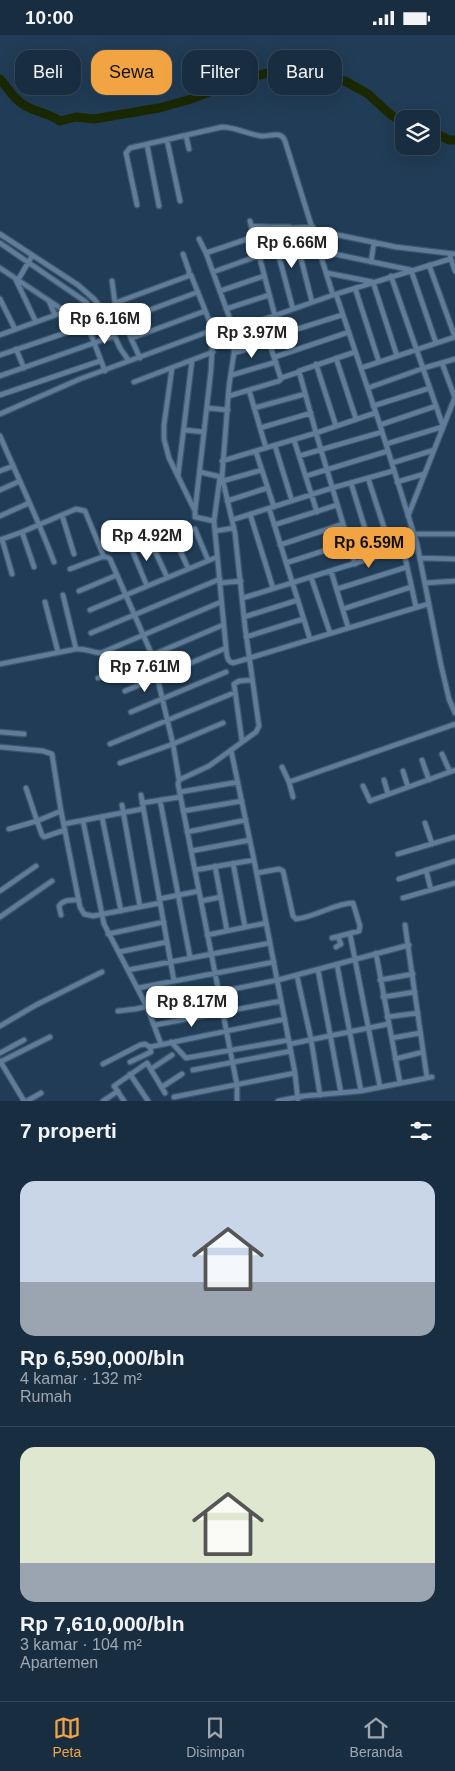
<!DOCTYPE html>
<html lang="id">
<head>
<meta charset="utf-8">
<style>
  :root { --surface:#192d40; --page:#26394b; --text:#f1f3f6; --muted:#9fa8b1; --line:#374959; --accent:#f3a442 }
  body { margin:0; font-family:Helvetica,sans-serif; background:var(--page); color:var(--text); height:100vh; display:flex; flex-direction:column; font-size:19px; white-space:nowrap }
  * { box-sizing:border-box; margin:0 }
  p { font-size:16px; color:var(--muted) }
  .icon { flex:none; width:28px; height:28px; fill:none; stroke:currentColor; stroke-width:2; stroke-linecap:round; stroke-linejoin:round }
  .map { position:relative; height:1066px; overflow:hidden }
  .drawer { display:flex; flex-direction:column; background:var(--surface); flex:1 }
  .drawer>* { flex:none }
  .top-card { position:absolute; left:15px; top:15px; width:425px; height:45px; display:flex; gap:10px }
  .tools { position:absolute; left:395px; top:75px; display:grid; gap:10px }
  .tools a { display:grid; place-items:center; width:45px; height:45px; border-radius:10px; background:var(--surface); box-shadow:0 5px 20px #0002,0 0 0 1px var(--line); font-size:25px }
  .price { position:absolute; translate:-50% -42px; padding:0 11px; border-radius:10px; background:#fff; color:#222; font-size:16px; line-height:32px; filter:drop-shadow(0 1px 2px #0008) }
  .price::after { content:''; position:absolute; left:50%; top:30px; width:15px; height:11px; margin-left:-8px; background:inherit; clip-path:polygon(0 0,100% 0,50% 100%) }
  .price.on { background:var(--accent); color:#111 }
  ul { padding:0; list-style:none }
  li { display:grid; align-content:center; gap:10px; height:265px; padding:0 20px }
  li+li { border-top:1px solid var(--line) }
  li span { display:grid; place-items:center; height:155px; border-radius:15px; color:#555 }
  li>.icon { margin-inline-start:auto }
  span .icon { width:90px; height:90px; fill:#fffc; stroke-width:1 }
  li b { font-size:21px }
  h2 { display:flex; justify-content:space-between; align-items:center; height:60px; padding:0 20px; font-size:21px }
  .chip { padding:0 18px; border-radius:15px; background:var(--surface); box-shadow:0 5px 20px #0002,0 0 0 1px var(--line); font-size:18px; line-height:45px }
  .chip.on { background:var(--accent); color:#111 }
  .status { display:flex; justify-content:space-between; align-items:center; height:35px; padding:0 25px; background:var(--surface); direction:ltr }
  .status svg { height:14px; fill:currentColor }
  .tab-bar { display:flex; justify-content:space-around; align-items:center; height:70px; border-top:1px solid var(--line); background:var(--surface); font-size:14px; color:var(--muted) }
  .tab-bar a { display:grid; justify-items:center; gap:2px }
  .tab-bar .on { color:var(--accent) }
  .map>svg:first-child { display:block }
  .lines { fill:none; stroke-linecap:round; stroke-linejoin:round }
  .river { stroke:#1a2902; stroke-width:9 }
  .street-casing { stroke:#3e576d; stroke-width:7 }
  .street { stroke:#5f7d9a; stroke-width:4.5 }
</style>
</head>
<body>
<div class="status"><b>10:00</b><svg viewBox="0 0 49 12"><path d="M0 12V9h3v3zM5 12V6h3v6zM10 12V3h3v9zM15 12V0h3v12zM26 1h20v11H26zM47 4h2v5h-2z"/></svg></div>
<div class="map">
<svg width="455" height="1066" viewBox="0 0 455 1066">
  <rect width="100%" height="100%" fill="#213c56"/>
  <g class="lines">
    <!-- river -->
    <path class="river" d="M0 44C8 53 13 64 24 70 35 77 49 78 60 86L76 82 94 84 159 73 188 65 247 43 285 34 307 32 322 42 345 46 368 59 391 80 404 88
      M431 96 449 105H455"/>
    <defs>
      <path id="street" d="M186 101 189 114
        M167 105 180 166
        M147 110 159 171
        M137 170 126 118 130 113 222 92C235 92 247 99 261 101 270 102 281 95 285 106L333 260 450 224
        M250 186 275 281
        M251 191 271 192
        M291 193 313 192
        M314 195 396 212 455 219
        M0 199 78 250 94 264 102 274 120 313 129 326
        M199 204 206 218 234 295 333 260
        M0 208 86 267 92 276
        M320 216 411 235 436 308
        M206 218 253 202
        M183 219 189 236V240
        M450 221 455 236
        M371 227 374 207
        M0 233 60 273 72 284
        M213 237 258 221
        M327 238 373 247 397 321
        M391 241 443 391
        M16 245 36 287
        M18 245 32 221
        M112 246 115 268 140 323
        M355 253 379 327
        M220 256 264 241
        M336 259 380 390 417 509 441 630 449 664 455 678
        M0 264 15 294
        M49 266 55 280
        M115 268 191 240 213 295 211 335 195 476
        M226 274 269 260
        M293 274 271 192H290L294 196 312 267
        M123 285 198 257
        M0 300 64 277
        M132 303 205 276
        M269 303 342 280
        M16 314 24 333
        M234 318 270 307
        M0 320 86 291 90 297 105 336
        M275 322 349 297
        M336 323 356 384
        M442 328 455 363
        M316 329 336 391
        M172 333 164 390V404L169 423 195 476V482L214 486
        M361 333 455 302 429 230
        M232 340 276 327
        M0 341 114 301
        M281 343 299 337
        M134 347 213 317
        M368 353 424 333 455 324
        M249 355 266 413
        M0 360 100 326
        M229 361 279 346 281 344 262 285
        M373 371 430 353
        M207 373 228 375
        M254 373 305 359
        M0 379 80 344 213 295H234V318L229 351 222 442 235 498 245 592 259 691 256 697 209 731 181 744 179 745 178 749 237 1050V1066
        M380 390 436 371
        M260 393 311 378
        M185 395 204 397
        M0 401C18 443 38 484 54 527
        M294 405 317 477
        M386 409 442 392
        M275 411 292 466
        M256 417 274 472
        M299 421 382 397
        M222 426 316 398 299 336 355 317
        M392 428 434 415
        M0 436 13 431
        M200 437 221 442
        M178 441 192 325
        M306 441 388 416
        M220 442 214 486 226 613C227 619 226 626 233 628L428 569
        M368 443 392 517
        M223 446 262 435
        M397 447 424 439
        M351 448 374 523
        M0 455 20 446
        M227 466 267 453
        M269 473 310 604
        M250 479 273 553
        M62 480 74 519
        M0 481 29 468
        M408 481 455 362
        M232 485 332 453 393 436
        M274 490 337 470
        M195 494 208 525
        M215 496 234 493
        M413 499H455
        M173 500 188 533
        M149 503 167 542
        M2 504 12 539
        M0 505 22 497
        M130 510 147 551
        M280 510 343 489
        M403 513 416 572
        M420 523 455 524
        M286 528 348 508
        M355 529 316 398 375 378
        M34 532 22 497 76 474 85 476 104 522
        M70 534 102 522H107L110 524 152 620 173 709 179 745
        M331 536 348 592
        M311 542 330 598
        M220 548 241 546
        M425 548 455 546
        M337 554 407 532
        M79 556 117 540
        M63 560 76 614
        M243 563 417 509
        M45 567 58 617
        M343 574 411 552
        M90 575 217 522
        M244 582 298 565
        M91 598 220 544
        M246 602 303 584
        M0 629 76 614C86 613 92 618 101 618L221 567
        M98 643 223 590
        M125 656 226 613
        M131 677 226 637
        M0 697 24 699
        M242 706 234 649 239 646 252 645
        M110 709 231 659
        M0 712 43 716 52 719 61 776
        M231 715 254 825
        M442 719 450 737
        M422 725 429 745
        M120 728 173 709 223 688
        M282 732 289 747 455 689
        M403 736 408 752
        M384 745 388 759
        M289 747 293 762
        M363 751 370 766 455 735
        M26 753 37 786 61 776 80 872 84 879 93 881 160 868
        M180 757 238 747
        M141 760 174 946
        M160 765 190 922
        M142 768 180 762
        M122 770 140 872
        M183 776 242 766
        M102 782 121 876
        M83 786 104 889 147 972 161 1009
        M425 788 432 809
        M64 789 142 774
        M9 794 37 786 42 800 44 802 65 795
        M187 797 246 785
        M191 816 250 805
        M398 819 455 802
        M233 828 245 892
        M215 831 227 896
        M195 835 254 825 295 1038 298 1066
        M426 835 431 855
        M257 838 279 834 283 836 293 881 296 884C316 882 335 868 353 868L360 891 359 896 332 903
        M399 844 455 826
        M0 856 36 831
        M403 863 455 848
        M159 864 199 856
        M201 866 221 862
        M61 880 59 871C64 864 71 865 79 865
        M0 882 52 846
        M405 890 427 1043
        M108 899 164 887
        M350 899 380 1052
        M207 900 266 888
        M336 912 341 909 338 902
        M119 917 167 907
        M376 918 400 1048
        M337 930 361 1056
        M128 935 270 908
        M318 935 341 1058
        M297 941 311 1004 320 1060
        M380 945 413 939
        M138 953 274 927
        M383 962 415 957
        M118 976 135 974 278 945 409 910
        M387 982 418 978
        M155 990 281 966
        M0 991 36 970 102 937
        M392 1003 420 998
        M171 1007 186 1023 289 1005
        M290 1009 388 989
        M0 1018 24 1005
        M395 1024 423 1017
        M0 1026 24 1066
        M0 1027 50 1002
        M130 1027 151 1017 150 1012
        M103 1029 140 1010 145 1009 150 1012 285 984
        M151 1034 172 1020
        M193 1035 291 1016
        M130 1039 148 1066
        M162 1052 182 1039
        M174 1062 295 1038
        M27 1066 41 1058
        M103 1066 118 1056
        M124 1066 114 1051 147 1028 165 1058
        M278 1066 304 1061 361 1056 432 1042"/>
    </defs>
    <!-- street casing -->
    <use href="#street" class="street-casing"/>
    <!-- street -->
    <use href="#street" class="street"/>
  </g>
</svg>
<div class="tools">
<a><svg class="icon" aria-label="layers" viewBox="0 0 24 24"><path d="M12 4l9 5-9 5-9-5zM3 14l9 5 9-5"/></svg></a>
</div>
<b class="price" style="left:292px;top:234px">Rp 6.66M</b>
<b class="price" style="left:105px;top:310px">Rp 6.16M</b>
<b class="price" style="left:252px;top:324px">Rp 3.97M</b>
<b class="price" style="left:147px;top:527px">Rp 4.92M</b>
<b class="price on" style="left:369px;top:534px">Rp 6.59M</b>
<b class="price" style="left:145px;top:658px">Rp 7.61M</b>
<b class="price" style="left:192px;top:993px">Rp 8.17M</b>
<div class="top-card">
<a class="chip">Beli</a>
<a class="chip on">Sewa</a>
<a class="chip">Filter</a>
<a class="chip">Baru</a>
</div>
</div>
<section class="drawer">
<h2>7 properti<svg class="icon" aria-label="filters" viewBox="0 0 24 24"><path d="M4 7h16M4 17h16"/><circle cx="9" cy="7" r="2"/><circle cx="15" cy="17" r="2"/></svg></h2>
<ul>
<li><span style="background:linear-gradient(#c9d6e8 65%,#9aa5b1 0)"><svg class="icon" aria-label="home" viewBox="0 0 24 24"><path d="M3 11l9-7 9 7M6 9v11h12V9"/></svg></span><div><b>Rp 6,590,000/bln</b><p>4 kamar · 132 m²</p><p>Rumah</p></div></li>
<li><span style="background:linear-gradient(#dfe7d0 75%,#9aa5b1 0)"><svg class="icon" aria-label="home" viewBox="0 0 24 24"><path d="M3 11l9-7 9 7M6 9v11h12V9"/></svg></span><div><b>Rp 7,610,000/bln</b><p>3 kamar · 104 m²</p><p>Apartemen</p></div></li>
</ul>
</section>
<nav class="tab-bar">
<a class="on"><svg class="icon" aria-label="map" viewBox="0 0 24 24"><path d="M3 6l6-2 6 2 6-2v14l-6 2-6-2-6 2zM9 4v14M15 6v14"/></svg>Peta</a>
<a><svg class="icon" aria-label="saved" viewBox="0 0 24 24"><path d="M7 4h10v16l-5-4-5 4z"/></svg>Disimpan</a>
<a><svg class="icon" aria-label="home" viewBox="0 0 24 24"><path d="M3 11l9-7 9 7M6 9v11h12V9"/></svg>Beranda</a>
</nav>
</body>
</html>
